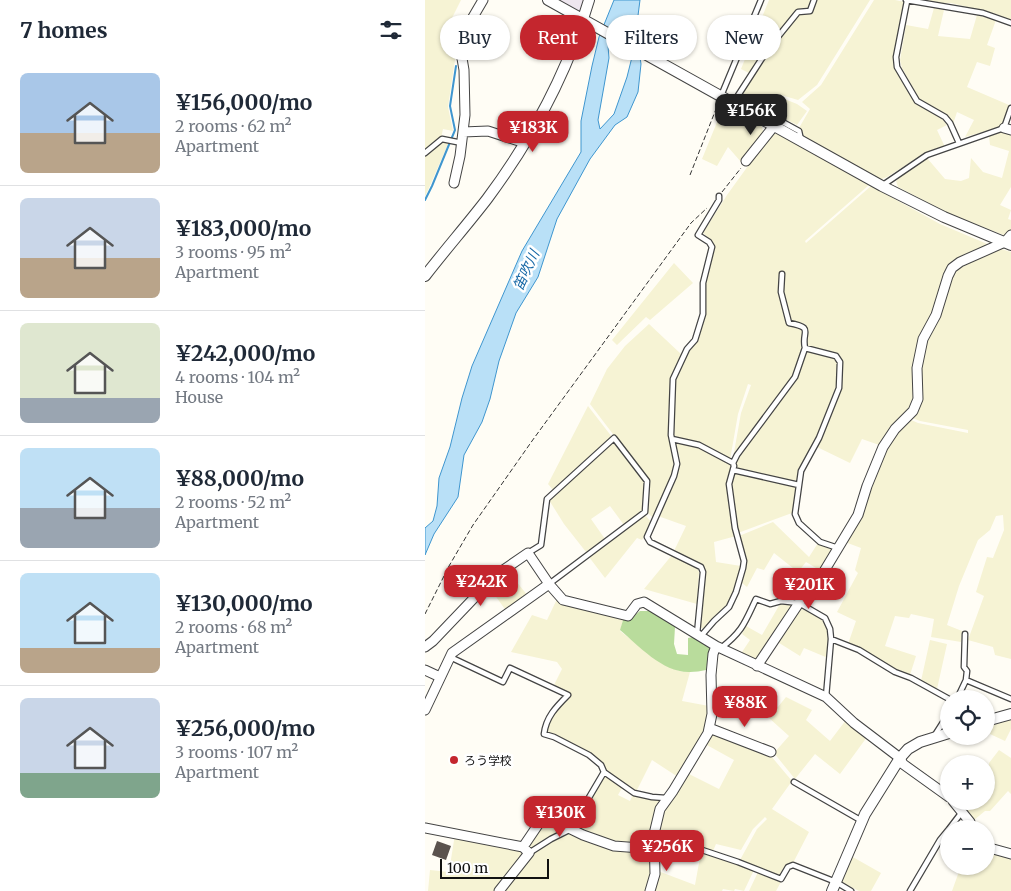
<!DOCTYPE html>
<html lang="en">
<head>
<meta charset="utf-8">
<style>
  :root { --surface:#fff; --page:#f6f6f7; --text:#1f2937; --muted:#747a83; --line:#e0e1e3; --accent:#c4262e }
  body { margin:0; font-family:Merriweather,"Noto Sans JP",serif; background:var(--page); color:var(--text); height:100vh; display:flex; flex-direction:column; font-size:19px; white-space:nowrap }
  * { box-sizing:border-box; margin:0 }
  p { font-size:16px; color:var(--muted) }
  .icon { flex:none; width:28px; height:28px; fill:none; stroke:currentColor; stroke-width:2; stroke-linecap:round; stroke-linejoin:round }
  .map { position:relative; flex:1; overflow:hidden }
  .details { display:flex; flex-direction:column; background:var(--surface); width:425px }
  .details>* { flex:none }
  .guide { position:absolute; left:15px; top:15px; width:475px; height:45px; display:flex; gap:10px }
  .controls { position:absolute; left:515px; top:690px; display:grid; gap:10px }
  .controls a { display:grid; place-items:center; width:55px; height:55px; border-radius:50%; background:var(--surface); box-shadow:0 1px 4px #0004; font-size:25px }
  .scale { position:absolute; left:15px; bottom:12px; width:109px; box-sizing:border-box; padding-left:5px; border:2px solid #111; border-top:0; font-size:14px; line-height:18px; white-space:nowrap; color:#111; -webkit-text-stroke:4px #fff; paint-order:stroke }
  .price { position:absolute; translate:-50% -42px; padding:0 11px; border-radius:10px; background:var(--accent); color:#fff; font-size:16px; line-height:32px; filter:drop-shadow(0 1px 2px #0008) }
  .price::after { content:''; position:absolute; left:50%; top:30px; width:15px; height:11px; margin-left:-8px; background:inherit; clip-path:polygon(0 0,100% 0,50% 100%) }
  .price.selected { background:#222; color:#fff }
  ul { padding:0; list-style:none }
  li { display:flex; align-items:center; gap:15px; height:125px; padding:0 20px }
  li+li { border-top:1px solid var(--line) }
  li span { display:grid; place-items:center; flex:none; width:140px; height:100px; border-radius:8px; color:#555 }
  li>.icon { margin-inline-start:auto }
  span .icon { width:60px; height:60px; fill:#fffc; stroke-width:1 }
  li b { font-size:21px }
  h2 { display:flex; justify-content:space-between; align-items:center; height:60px; padding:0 20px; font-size:21px }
  .pill { padding:0 18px; border-radius:22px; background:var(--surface); box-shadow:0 1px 4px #0004; font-size:18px; line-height:45px }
  .pill.selected { background:var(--accent); color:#fff }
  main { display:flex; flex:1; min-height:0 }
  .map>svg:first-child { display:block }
  .industrial { fill:#eee6ef }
  .farmland { fill:#f6f3d4 }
  .forest { fill:#b9dc9c }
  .water { fill:#b9e0f7; stroke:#3f96cf; fill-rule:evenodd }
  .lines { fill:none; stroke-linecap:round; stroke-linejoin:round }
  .stream { stroke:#3f96cf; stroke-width:2 }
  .building { fill:#5a524d }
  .service-casing { stroke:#444; stroke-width:7 }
  .minor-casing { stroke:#444; stroke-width:11 }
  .tertiary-casing { stroke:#444; stroke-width:12 }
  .path { stroke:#333; stroke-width:1; stroke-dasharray:5 2.5; stroke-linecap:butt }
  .service { stroke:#fff; stroke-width:4.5 }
  .minor { stroke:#fff; stroke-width:9 }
  .tertiary { stroke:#fff; stroke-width:10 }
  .poi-dot { fill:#c4262e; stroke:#fff; stroke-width:2 }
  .labels { text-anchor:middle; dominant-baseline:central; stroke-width:5; stroke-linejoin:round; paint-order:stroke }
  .poi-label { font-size:12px; fill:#111; stroke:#fff; text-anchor:start }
  .water-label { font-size:14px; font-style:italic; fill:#1768a6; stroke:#fff }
</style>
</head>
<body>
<main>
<section class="details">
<h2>7 homes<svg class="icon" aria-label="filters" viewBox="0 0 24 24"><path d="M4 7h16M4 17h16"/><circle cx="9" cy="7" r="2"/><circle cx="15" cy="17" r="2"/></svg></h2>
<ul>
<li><span style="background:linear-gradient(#a9c7e8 60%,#b9a48a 0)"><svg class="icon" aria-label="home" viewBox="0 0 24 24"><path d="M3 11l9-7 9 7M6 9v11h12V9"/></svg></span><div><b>¥156,000/mo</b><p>2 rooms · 62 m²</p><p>Apartment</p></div></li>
<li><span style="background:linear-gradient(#c9d6e8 60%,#b9a48a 0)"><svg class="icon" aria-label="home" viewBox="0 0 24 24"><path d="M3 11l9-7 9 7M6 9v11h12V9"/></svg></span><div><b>¥183,000/mo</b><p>3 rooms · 95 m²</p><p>Apartment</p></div></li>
<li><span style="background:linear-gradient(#dfe7d0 75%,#9aa5b1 0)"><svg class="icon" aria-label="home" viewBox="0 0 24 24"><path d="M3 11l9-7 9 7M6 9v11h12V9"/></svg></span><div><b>¥242,000/mo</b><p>4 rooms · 104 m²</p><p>House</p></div></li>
<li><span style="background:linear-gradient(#bfe0f5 60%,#9aa5b1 0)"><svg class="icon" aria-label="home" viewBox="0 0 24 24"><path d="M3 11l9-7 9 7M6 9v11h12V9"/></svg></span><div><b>¥88,000/mo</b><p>2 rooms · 52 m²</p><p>Apartment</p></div></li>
<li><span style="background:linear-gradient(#bfe0f5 75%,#b9a48a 0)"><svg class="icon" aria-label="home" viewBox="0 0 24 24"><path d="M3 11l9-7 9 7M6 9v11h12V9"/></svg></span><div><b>¥130,000/mo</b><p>2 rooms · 68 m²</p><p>Apartment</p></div></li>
<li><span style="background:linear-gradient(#c9d6e8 75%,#7fa58c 0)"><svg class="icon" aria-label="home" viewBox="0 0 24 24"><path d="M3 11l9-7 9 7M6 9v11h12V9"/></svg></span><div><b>¥256,000/mo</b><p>3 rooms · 107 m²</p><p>Apartment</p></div></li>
</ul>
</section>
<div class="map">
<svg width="586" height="891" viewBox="0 0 586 891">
  <rect width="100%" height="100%" fill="#fffdf5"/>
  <!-- industrial -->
  <path class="industrial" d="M123 0H164L158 19Z"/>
  <!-- farmland -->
  <path class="farmland" d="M0 0H36L24 24 30 28 23 39 29 43 30 60 23 107 28 131 18 129 16 138 0 150Z
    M344 0H387L384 8 371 11 339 50 324 73 316 69Z
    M392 0H445L392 85 373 100 356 95 338 108 318 96 316 93 344 50 373 14 385 13 388 11Z
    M449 0H470L480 2 470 58 493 104 517 119 522 125 512 130 520 147 497 155 462 177 454 180 380 138 374 128 385 109 377 102 396 85Z
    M493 0H586V21L571 14 526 3H508Z
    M509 8 519 10 513 36 545 39 552 15 571 20 562 45 570 48 565 66 552 62 542 87 584 105 576 127 540 137 549 120 532 112 528 124 521 114 496 102 477 68 475 60 481 25 503 29Z
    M357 98 372 104 382 111 372 125 340 109Z
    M299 105 336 124 339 135 316 162 303 147 292 166 277 159Z
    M580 131 586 132V187L575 205 586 210 583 219 586 220V232L581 236 525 214 473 187 471 181 486 167 502 158 520 179 536 181 544 178 546 158 558 172 577 178 584 151 565 145 564 136Z
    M355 133 444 185 380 241 381 243 446 186 515 224 567 246 534 261 525 267 521 275 509 314 495 339 490 367 491 394 485 410 467 429 457 446 437 439 425 463 392 447 416 387V360L413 355 383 348 381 344 383 330 380 324 366 321 357 292 359 273H355L354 292 363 324 375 326 380 333 377 345 378 349 368 376 308 458 316 413 326 385 323 384 313 414 305 460 275 444 249 437 250 381 254 369 265 350 273 341 281 312V282L289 244 286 240 278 233 302 195 346 134Z
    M18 141 24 142 0 197V155Z
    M573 248 586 252V659L570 655 568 647 543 640 559 596 551 592 562 557 568 558 579 530 578 515 571 516 565 530 553 540 534 586 522 625 537 631 536 642 506 637 509 619 486 614 484 618 470 616 460 646 491 656 485 675 472 671 423 644 431 621 412 612 433 573 430 570 436 548 420 542 439 511 445 486 460 449 471 430 484 419 493 423 543 433V430L495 421 487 418 495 392 498 341 528 270Z
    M249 263 268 283 225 320 221 317 192 345 187 340Z
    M224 324 256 354 246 378 244 439 251 461 248 474 228 518 223 513V480L165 404 182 369 200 346Z
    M383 351 410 357 413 361 412 388 393 437 373 480 368 481 311 469 310 461 313 457 370 379Z
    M163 406 187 437 128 490 123 484Z
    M189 440 220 481 219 510 199 525 185 506 166 519 180 539 161 552 139 524 124 500Z
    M250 441 273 446 306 463 307 466 302 482 311 536 289 542 291 562 316 566 310 590 303 604 279 629 274 627 280 569 278 565 249 551 261 526 233 516 254 469 255 458Z
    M309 472 370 486 372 488 367 513 313 533 311 527 306 485Z
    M220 515 227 523 217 540 212 538 180 578 164 557Z
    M348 522 384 557 393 543 408 550 396 571 381 562 373 572 349 553 339 570 332 568 322 587 317 583 321 566 320 556 314 536Z
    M247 555 272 568 274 572 272 604 219 589Z
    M83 571 103 596 82 612 64 587Z
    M132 599 139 605 199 617 195 631 237 663 254 671 265 672 257 701 284 706V713L279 733 253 777 227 760 211 792 182 772 180 766 166 753 122 732 121 727 128 714 145 698 146 694 129 685 137 669 132 662 86 652 107 615 122 620Z
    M355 604 369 605 332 662 315 655 325 640 317 634 321 626 337 635Z
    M375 606 395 617 402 627 404 637 403 658 379 648 375 656 351 641Z
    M505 640 522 644 512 689 496 681Z
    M361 697 387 710 381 720 405 741 421 720 442 737 415 774 390 754 370 779 349 753 364 736 344 718Z
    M586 719V729L580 741 565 734 566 730 563 727Z
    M287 732 346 756 367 781 347 809 384 832 368 863 363 864 355 876 315 860 332 829 342 819 340 817 328 829 316 850 291 844 288 851 232 832 238 810 264 774 294 789 309 760 280 744Z
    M574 750 586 758V794L583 791 565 811H560L549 820 539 809 543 801H561V773L564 770V763Z
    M179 775H182L198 786 193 795 205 801 208 794 237 801 227 847 189 844 153 830 163 803Z
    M120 818 139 829 138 831 105 850 101 846Z
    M145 832 226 851 227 871 221 891H76L105 855 127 840Z
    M30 834 104 853 74 891H3L5 870 24 872Z
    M561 849 586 855V891H527L536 866H561Z
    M276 852 329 870 319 891 310 889 309 891 298 889 297 891H228L233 871 270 885Z
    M426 856 456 873 446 891H434L416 882Z
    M333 872 357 880 351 891H324Z"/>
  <!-- forest -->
  <path class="forest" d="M215 611H227L250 627 249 644 252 654 263 655V638L268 637 285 647 281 670C276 671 270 672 265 672 238 673 214 646 195 630L199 617 205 619Z"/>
  <!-- water -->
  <path class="water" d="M189 0H215L211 31 216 64 213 92 202 117 190 125 165 159 132 219 113 277 91 313 74 361 65 399 57 422 39 455 33 497 9 534 0 555V528L8 521 12 506 14 478 25 447 37 398 47 366 97 251 156 152V121L167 66 174 37ZM197 22 204 33 207 57 202 77 189 114 175 129 173 120 184 58 183 46 192 23Z"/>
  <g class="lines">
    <!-- stream -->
    <path class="stream" d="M0 200 7 186 30 130 25 106 31 66"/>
  </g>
  <!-- building -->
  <path class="building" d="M12 841 26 846 21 860 7 855Z"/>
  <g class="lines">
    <defs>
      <path id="service" d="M481 0 558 13 586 23
        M482 1 471 57 472 67 492 101 520 117 525 123 534 143
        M296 96 336 0
        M376 140 374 131 312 97 343 49 373 12 385 11 389 0
        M0 153 17 139 37 143
        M458 185 502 155 579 128 586 108
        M357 274 356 292 364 323C390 328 376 331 380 348L411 356 415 362 414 388 394 438 376 471 370 514 374 523 395 542 413 548
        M247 439 274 445 308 463 309 466 304 484 310 528 319 561 318 568 311 592 304 607 289 621 276 636
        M308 463 312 455 370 377 380 348
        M308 470 374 485
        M103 553 116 545 122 499 189 438 222 481 220 512 124 584
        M272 634 278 572 276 567 225 542 222 537 249 476 252 464 246 435 248 379 262 349 270 340 278 314V283L287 247 284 242 273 235 294 200V196
        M406 639 434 650 470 672 486 678 524 699
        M296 648C318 631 320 622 331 599L345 604 356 601 374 603 400 618 405 629 406 639 401 697
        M25 657 78 682 85 668 143 695C131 707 121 717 119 734L129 737 164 755 176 765 179 772 209 793 227 797 241 798
        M541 680 586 699
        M532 699 541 680 542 671 539 667 540 634
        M510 735 524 713
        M369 782 437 821
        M524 829 537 812
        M150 831 159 806 179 772
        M229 834 313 862 356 879 363 867 368 865 411 882 426 891
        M104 853 126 839 146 829
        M485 891 515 840 524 829"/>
      <path id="minor" d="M579 128 586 130
        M38 132 63 131 100 143
        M321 161 349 126
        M29 183 35 156 40 115 39 70 34 41 58 0
        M0 647 8 641 71 575 103 553 124 584 138 600 203 616 212 604 219 602 291 646 401 697 429 723 475 758 478 764 524 797
        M332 666 374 603 395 578 433 515 442 486 458 447 470 429 488 411 493 399 492 368 498 339 511 315 523 276 527 268 535 262 580 242 586 235
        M0 670 15 677
        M0 710 27 653 124 584
        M284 728 346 752
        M528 801 545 822 544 829
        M0 828 98 847
        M561 847 586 854
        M74 891 104 853 98 847 119 816 158 835 189 846 229 849
        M225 891 230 874 229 834 235 809 248 791 283 733 287 714 286 675 288 654 291 646"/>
      <path id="tertiary" d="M123 0 457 186 519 217 586 245
        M0 276C20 250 42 225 62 199 106 140 143 71 164 0
        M561 721 586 714
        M407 891 440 814 475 758 483 749 495 742 524 733"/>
    </defs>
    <!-- service casing -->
    <use href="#service" class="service-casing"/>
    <!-- minor casing -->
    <use href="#minor" class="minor-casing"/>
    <!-- tertiary casing -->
    <use href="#tertiary" class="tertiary-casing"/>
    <!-- path -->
    <path class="path" d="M265 175 293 104
      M297 192 316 168
      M0 614 24 566 48 525 107 441 266 223 282 208"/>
    <!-- service -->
    <use href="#service" class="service"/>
    <!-- minor -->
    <use href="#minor" class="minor"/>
    <!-- tertiary -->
    <use href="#tertiary" class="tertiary"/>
  </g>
  <!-- markers -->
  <circle class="poi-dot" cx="29" cy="760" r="5"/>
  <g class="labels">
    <!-- poi labels -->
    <g class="poi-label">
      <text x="39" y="760">ろう学校</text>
    </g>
    <!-- water labels -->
    <g class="water-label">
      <text transform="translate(101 270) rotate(-65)">笛吹川</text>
    </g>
  </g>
</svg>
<div class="controls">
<a><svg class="icon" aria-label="locate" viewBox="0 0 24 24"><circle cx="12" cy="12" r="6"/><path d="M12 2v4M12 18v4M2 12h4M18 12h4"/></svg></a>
<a>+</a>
<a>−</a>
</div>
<div class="scale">100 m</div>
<b class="price selected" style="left:326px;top:136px">¥156K</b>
<b class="price" style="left:108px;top:153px">¥183K</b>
<b class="price" style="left:56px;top:607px">¥242K</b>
<b class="price" style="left:384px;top:610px">¥201K</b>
<b class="price" style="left:320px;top:728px">¥88K</b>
<b class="price" style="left:135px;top:838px">¥130K</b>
<b class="price" style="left:242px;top:872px">¥256K</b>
<div class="guide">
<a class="pill">Buy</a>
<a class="pill selected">Rent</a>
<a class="pill">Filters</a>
<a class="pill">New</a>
</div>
</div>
</main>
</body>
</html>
